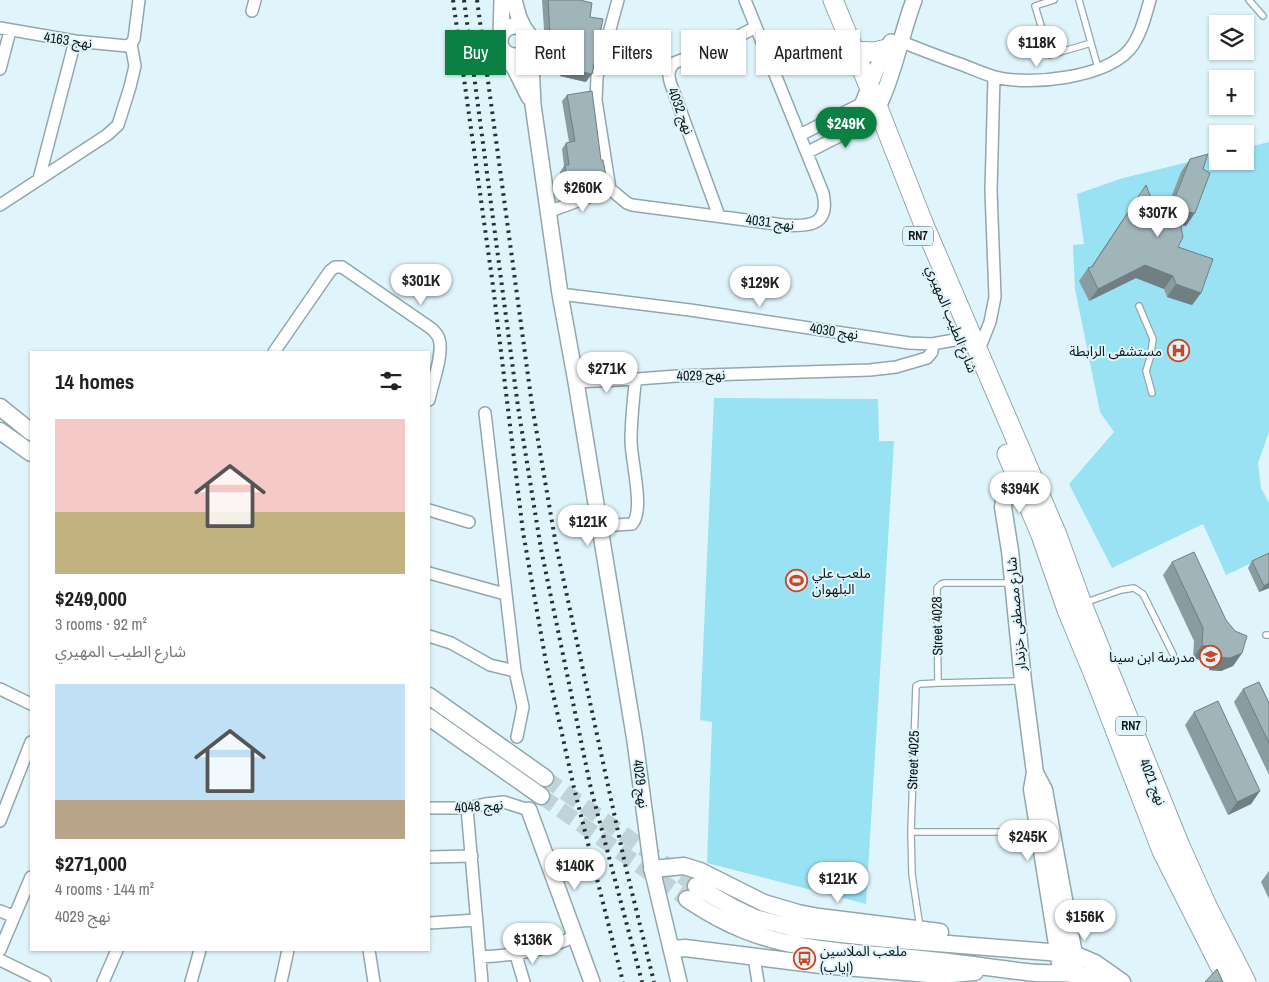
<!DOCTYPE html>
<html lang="en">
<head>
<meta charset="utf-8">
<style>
  :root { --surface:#fff; --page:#f2f2f2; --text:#222; --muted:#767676; --accent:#0b8043 }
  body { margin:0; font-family:"Archivo Narrow","Noto Sans Arabic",sans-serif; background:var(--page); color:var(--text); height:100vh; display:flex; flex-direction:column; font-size:19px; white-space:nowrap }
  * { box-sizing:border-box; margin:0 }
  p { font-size:16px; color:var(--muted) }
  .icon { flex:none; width:28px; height:28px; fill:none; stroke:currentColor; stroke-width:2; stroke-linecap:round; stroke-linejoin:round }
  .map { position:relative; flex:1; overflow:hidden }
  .drawer { position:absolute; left:30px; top:351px; width:400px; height:600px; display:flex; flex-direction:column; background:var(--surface); border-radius:0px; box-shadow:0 1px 4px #0004 }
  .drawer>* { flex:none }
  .banner { position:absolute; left:445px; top:30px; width:475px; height:45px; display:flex; gap:10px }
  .fabs { position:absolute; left:1209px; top:15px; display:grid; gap:10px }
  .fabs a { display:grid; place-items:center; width:45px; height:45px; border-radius:0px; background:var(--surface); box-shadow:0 1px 4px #0004; font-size:25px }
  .price { position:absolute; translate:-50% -42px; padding:0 11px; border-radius:18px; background:#fff; color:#222; font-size:16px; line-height:32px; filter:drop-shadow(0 1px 2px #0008) }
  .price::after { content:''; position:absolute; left:50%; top:30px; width:15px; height:11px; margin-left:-8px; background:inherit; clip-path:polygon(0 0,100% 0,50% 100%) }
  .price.on { background:var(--accent); color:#fff }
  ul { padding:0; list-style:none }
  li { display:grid; align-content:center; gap:10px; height:265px; padding:0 25px }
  li span { display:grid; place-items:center; height:155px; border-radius:0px; color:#555 }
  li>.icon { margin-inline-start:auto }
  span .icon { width:90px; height:90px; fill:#fffc; stroke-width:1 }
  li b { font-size:21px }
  h2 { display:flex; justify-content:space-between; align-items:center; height:60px; padding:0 25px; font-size:21px }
  .chip { padding:0 18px; border-radius:0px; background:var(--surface); box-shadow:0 1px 4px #0004; font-size:18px; line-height:45px }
  .chip.on { background:var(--accent); color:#fff }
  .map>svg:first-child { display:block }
  .green { fill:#99e2f4 }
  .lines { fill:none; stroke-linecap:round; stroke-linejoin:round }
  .secondary-tunnel { stroke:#c0d3d9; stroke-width:16; stroke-dasharray:16 8; stroke-linecap:butt }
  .service-casing { stroke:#92a7ac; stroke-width:8 }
  .minor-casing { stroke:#92a7ac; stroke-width:14 }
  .tertiary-casing { stroke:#92a7ac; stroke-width:18 }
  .secondary-casing { stroke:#92a7ac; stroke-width:19 }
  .primary-casing { stroke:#92a7ac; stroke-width:21 }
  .service { stroke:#fff; stroke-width:5.5 }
  .minor { stroke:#fff; stroke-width:11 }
  .tertiary { stroke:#fff; stroke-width:15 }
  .secondary { stroke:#fff; stroke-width:16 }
  .primary { stroke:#fff; stroke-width:19 }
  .rail { stroke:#262f32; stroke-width:4; stroke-dasharray:2.5 5; stroke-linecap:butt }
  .wall { fill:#899ca0 }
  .shaded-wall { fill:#6f7f82 }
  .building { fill:#9fb5ba; stroke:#6f7f82 }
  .labels { text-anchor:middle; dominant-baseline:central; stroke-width:4; stroke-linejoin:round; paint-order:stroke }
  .shield { fill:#dff5fb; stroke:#4c585b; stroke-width:1 }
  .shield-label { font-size:12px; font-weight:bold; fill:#0d1517 }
  .street-label { font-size:14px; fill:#0d1517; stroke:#dff5fb }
  .poi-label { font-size:14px; fill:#0d1517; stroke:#dff5fb; text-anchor:end }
</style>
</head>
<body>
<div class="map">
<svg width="1269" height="982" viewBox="0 0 1269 982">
  <rect width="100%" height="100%" fill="#dff5fb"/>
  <!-- green -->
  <path class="green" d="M1269 142V432L1258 463 1261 488 1269 503V555L1226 575 1203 524 1112 568 1069 484 1114 432 1100 412 1075 289 1073 245 1084 244 1077 194 1123 178 1217 155 1218 161H1245V148Z
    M714 398 878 399 879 441H894L866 904 707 863 712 722 700 720Z"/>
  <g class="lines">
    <!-- secondary-tunnel -->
    <path class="secondary-tunnel" d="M545 778 696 886
      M541 796 687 899"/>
    <defs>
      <path id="service" d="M1054 0 1035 6 1050 55 1091 43
        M1079 0 1098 68
        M1249 0 1263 16
        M1139 306 1153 339 1150 358 1146 371 1152 393
        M1084 603 1121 590 1134 588 1143 594 1173 654
        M1266 635H1269
        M938 683 937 588 941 584 944 583H1012
        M911 832H1008
        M920 928 912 874 911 832 916 686 920 684 938 683 1021 681"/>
      <path id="minor" d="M618 0 597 77 596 100 610 189 627 203 632 205 784 225C810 227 830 225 823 193L745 0
        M252 11 255 0
        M0 28 75 41 127 46 131 44 134 39 139 0
        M902 42C922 50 942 58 963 65 973 69 984 74 995 77 1030 86 1105 78 1130 49 1141 35 1145 17 1150 0
        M0 69 10 31
        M800 135 863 103
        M808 152 871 120
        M39 179 75 41
        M0 205 107 135 118 125 130 87 135 66 131 44
        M548 212 610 189
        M719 216 673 90C669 80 666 71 674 63L733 39 756 27
        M560 294 690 310 909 343 932 344 960 339
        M274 352 330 271 335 267H342L432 329C435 332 438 335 439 339 444 353 432 385 429 400
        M978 352 990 322 995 297 991 191 994 77
        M576 382 637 379
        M485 413 515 671 523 707 517 737
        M429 510 469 522
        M600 526 632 524C645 511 631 460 631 441 631 422 633 403 635 384L637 379 677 376 870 370 896 367 927 358 932 352V344
        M429 573 505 594
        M429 636 451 643 490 665 515 671
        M0 689 31 704
        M429 808H467L485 804 504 802 529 810
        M467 808 482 982
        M0 821 31 742
        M429 857 472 856
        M0 911 13 916
        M429 923 477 920
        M0 950 31 877
        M369 950 374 982
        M516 955 524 982
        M480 957C517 955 542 951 576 936
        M754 957 758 982
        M0 960 45 982
        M103 982 117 950
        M191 982 200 950
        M281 982 288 950"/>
      <path id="tertiary" d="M514 0 519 18 525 30
        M500 41a15 15 0 1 1 30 0a15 15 0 1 1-30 0Z
        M501 35 502 0
        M530 43 533 105 560 294 576 382 635 741 652 869 679 982
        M503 51 515 69 529 97
        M863 103 876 70 891 42
        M871 120C877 113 879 104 883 96 896 65 902 32 914 0
        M529 810 592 982"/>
      <path id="secondary" d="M0 407 31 432
        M0 431 31 453
        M1024 467 1015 472 1007 483 1003 507 1010 551 1023 681 1035 773 1044 790 1074 954 1077 982
        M429 696 545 778
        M429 717 541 796
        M1035 773 1032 789 1060 963
        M652 869 684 866 700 871 764 903 798 913 819 917 940 932
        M696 886 732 907 755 918 797 929 886 939 1074 954 1095 963 1122 982
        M687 899C705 911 724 922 744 930 799 952 862 953 920 959 956 962 991 968 1026 972 1052 976 1078 968 1101 982
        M672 949 685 948 821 965 940 975 975 972"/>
      <path id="primary" d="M833 0 878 108 924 225 1057 535 1082 604 1180 846 1207 906 1246 982
        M853 51 874 52 887 49
        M1007 454 1041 535 1067 610 1094 675 1162 851 1228 982"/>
    </defs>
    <!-- service casing -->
    <use href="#service" class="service-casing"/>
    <!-- minor casing -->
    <use href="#minor" class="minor-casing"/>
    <!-- tertiary casing -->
    <use href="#tertiary" class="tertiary-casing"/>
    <!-- secondary casing -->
    <use href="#secondary" class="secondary-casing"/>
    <!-- primary casing -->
    <use href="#primary" class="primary-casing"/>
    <!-- service -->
    <use href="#service" class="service"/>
    <!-- minor -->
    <use href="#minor" class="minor"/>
    <!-- tertiary -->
    <use href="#tertiary" class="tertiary"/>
    <!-- secondary -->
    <use href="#secondary" class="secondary"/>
    <!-- primary -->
    <use href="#primary" class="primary"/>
    <!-- rail -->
    <path class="rail" d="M453 0 493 286 523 532 546 662 574 788 623 982
      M464 0 518 407 541 549 591 789 642 982
      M477 0 532 405 556 545 625 864 654 982"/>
  </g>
  <!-- wall -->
  <path class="wall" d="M542 0H580L590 17 586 82 560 76 563 60 546 59Z
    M567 95 601 182 564 198 560 172 564 166 562 149 566 143 569 142 562 101Z
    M1190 159 1186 226 1182 225 1181 227 1178 247 1201 293 1192 305 1167 297 1164 289 1136 278 1089 301 1079 281 1088 268 1091 267 1146 185 1161 223 1181 172Z
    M1269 553V588L1259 592 1248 568 1252 561Z
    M1172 562 1242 653 1233 666 1221 671 1209 670V662L1193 658 1194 641 1163 575Z
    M1243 689 1269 703V775L1234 702Z
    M1194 712 1260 791 1251 804 1228 815 1185 725Z
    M1269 871V899L1261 882Z"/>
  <!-- shaded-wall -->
  <path class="shaded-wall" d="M551 51 569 52 563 60 546 59Z
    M565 68 592 74 586 82 560 76Z
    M606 176 601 182 564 198 568 192Z
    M1187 212 1195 213 1186 226 1178 224Z
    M1145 265 1173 276 1164 289 1136 278 1089 301 1098 289Z
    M1176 284 1201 293 1192 305 1167 297Z
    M1269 583V588L1259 592 1264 586Z
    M1202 645 1218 650 1209 662 1193 658Z
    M1242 653 1233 666 1221 671 1209 670 1218 657Z
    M1260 791 1251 804 1228 815 1237 802Z"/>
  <!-- building -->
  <path class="building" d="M548 0H580L592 3 590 17 603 19 592 74 565 68 569 52 551 51Z
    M592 91 601 160H603L606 176 568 192 565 165H569L566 143 575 141 567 95Z
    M1208 154 1203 169 1210 173 1195 213 1187 212 1181 227 1183 237 1178 247 1213 259 1201 293 1176 284 1173 276 1145 265 1098 289 1088 268 1092 267 1146 185 1163 229 1190 159Z
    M1194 552 1226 620 1235 631 1247 636 1242 653 1230 658 1218 657V650L1202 645 1203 628 1172 562Z
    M1269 553V583L1264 586 1252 561Z
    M1259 682 1269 703V743L1243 689Z
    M1218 701 1260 791 1237 802 1194 712Z
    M1217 969 1223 982H1205Z"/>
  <!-- icons -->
  <defs>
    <symbol id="hospital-ring" viewBox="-11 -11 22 22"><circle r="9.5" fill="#dff5fb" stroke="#ce4521" stroke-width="1.5"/><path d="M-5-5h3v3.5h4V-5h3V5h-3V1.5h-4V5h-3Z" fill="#ce4521"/></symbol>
    <symbol id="stadium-ring" viewBox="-11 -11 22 22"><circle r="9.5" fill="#dff5fb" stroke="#ce4521" stroke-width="1.5"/><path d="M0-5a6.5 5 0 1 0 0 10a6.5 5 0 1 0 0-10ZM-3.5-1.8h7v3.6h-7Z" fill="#ce4521"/></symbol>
    <symbol id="university-ring" viewBox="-11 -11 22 22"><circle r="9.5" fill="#dff5fb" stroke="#ce4521" stroke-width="1.5"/><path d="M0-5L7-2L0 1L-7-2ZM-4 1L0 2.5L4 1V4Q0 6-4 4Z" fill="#ce4521"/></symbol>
    <symbol id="bus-ring" viewBox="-11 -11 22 22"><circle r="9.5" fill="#dff5fb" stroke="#ce4521" stroke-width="1.5"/><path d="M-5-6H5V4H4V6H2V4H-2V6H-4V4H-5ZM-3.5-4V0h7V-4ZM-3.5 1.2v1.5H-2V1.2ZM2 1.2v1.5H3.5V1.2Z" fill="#ce4521"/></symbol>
  </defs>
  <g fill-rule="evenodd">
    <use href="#hospital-ring" x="1166" y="338" width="25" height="25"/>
    <use href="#stadium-ring" x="784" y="568" width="25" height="25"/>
    <use href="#university-ring" x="1198" y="644" width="25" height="25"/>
    <use href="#bus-ring" x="792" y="946" width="25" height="25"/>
  </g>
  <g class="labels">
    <!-- shield labels -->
    <g class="shield">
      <rect x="903" y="226.5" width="30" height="19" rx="4"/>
      <rect x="1116" y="716.5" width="30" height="19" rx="4"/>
    </g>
    <g class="shield-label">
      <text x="918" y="236">RN7</text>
      <text x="1131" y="726">RN7</text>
    </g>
    <!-- street labels -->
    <g class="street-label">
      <text transform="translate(68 40) rotate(8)">نهج 4163</text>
      <text transform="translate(681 111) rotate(69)">نهج 4032</text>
      <text transform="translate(770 222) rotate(7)">نهج 4031</text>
      <text transform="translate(952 319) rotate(68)">شارع الطيب المهيري</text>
      <text transform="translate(834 331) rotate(8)">نهج 4030</text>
      <text transform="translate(701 375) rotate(-2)">نهج 4029</text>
      <text transform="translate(1016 614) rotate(-95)">شارع مصطفى خزندار</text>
      <text transform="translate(937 626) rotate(-91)">Street 4028</text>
      <text transform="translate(913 760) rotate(-88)">Street 4025</text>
      <text transform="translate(1153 782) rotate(68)">نهج 4021</text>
      <text transform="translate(641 784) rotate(83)">نهج 4029</text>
      <text transform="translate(479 806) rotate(-4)">نهج 4048</text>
    </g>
    <!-- poi labels -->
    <g class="poi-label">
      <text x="1162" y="351">مستشفى الرابطة</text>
      <text x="812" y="573" text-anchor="start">ملعب علي<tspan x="812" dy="16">البلهوان</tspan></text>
      <text x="1195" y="657">مدرسة ابن سينا</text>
      <text x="820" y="951" text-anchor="start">ملعب الملاسين<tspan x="820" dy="16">(إياب)</tspan></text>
    </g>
  </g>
</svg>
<div class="fabs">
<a><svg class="icon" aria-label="layers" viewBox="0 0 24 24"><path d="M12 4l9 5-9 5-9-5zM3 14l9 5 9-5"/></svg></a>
<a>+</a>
<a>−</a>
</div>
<b class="price" style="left:1037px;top:68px">$118K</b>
<b class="price on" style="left:846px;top:149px">$249K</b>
<b class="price" style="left:583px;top:213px">$260K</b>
<b class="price" style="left:1158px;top:238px">$307K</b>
<b class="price" style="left:421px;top:306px">$301K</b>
<b class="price" style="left:760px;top:308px">$129K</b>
<b class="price" style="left:607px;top:394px">$271K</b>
<b class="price" style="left:1020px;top:514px">$394K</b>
<b class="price" style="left:588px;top:547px">$121K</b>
<b class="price" style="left:1028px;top:862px">$245K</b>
<b class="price" style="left:575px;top:891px">$140K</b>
<b class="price" style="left:838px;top:904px">$121K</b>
<b class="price" style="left:1085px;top:942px">$156K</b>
<b class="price" style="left:533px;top:965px">$136K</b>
<div class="banner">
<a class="chip on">Buy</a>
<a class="chip">Rent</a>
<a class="chip">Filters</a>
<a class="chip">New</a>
<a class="chip">Apartment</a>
</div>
<section class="drawer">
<h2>14 homes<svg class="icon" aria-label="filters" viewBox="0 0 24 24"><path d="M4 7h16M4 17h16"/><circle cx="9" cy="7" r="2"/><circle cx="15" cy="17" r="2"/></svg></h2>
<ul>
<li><span style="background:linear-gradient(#f6c9c9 60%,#c2b280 0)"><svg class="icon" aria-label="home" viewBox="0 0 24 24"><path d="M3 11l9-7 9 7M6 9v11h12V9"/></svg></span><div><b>$249,000</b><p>3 rooms · 92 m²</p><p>شارع الطيب المهيري</p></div></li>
<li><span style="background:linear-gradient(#bfe0f5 75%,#b9a48a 0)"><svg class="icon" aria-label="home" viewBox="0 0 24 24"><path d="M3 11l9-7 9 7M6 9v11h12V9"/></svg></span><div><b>$271,000</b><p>4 rooms · 144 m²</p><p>نهج 4029</p></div></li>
</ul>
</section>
</div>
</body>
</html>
